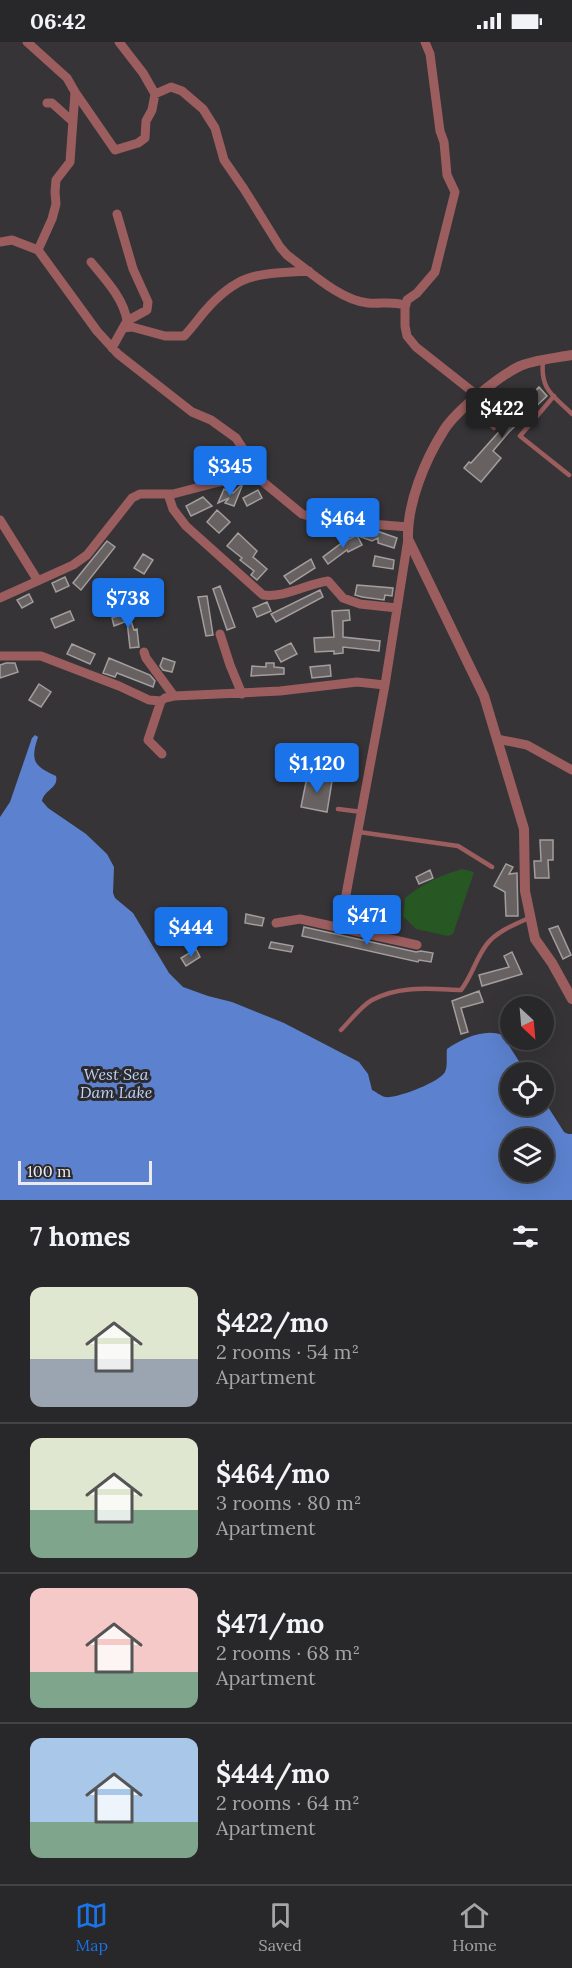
<!DOCTYPE html>
<html lang="en">
<head>
<meta charset="utf-8">
<style>
  :root { --surface:#282729; --page:#302f31; --text:#f1f3f6; --muted:#a5a5a8; --line:#444446; --accent:#1a73e8 }
  body { margin:0; font-family:Lora,serif; background:var(--page); color:var(--text); height:100vh; display:flex; flex-direction:column; font-size:22px; white-space:nowrap }
  * { box-sizing:border-box; margin:0 }
  p { font-size:20px; color:var(--muted) }
  .icon { flex:none; width:33px; height:33px; fill:none; stroke:currentColor; stroke-width:2; stroke-linecap:round; stroke-linejoin:round }
  .map { position:relative; height:1158px; overflow:hidden }
  .drawer { display:flex; flex-direction:column; background:var(--surface); flex:1 }
  .drawer>* { flex:none }
  .needle { width:39px; rotate:154deg }
  .fabs { position:absolute; left:500px; top:954px; display:grid; gap:12px }
  .fabs a { display:grid; place-items:center; width:54px; height:54px; border-radius:50%; background:var(--surface); box-shadow:0 6px 24px #0002,0 0 0 2px var(--line); font-size:30px }
  .scale { position:absolute; left:18px; bottom:15px; width:134px; box-sizing:border-box; padding-left:6px; border:3px solid #ebeaec; border-top:0; font-size:16px; line-height:21px; white-space:nowrap; color:#ebeaec; -webkit-text-stroke:4px #2c2a2d; paint-order:stroke }
  .price { position:absolute; translate:-50% -51px; padding:0 14px; border-radius:6px; background:var(--accent); color:#fff; font-size:20px; line-height:39px; filter:drop-shadow(0 2px 3px #0008) }
  .price::after { content:''; position:absolute; left:50%; top:36px; width:18px; height:14px; margin-left:-9px; background:inherit; clip-path:polygon(0 0,100% 0,50% 100%) }
  .price.on { background:#222; color:#fff }
  ul { padding:0; list-style:none }
  li { display:flex; align-items:center; gap:18px; height:150px; padding:0 30px }
  li+li { border-top:2px solid var(--line) }
  li span { display:grid; place-items:center; flex:none; width:168px; height:120px; border-radius:12px; color:#555 }
  li>.icon { margin-inline-start:auto }
  span .icon { width:72px; height:72px; fill:#fffc; stroke-width:1 }
  li b { font-size:26px }
  h2 { display:flex; justify-content:space-between; align-items:center; height:72px; padding:0 30px; font-size:26px }
  .status { display:flex; justify-content:space-between; align-items:center; height:42px; padding:0 30px; background:var(--surface); direction:ltr }
  .status svg { height:16px; fill:currentColor }
  .tab-bar { display:flex; justify-content:space-around; align-items:center; height:84px; border-top:2px solid var(--line); background:var(--surface); font-size:16px; color:var(--muted) }
  .tab-bar a { display:grid; justify-items:center; gap:3px }
  .tab-bar .on { color:var(--accent) }
  .map>svg:first-child { display:block }
  .green { fill:#275823 }
  .water { fill:#5c82cf; fill-rule:evenodd }
  .building { fill:#676261; stroke:#a39e9d; stroke-width:1.5 }
  .lines { fill:none; stroke-linecap:round; stroke-linejoin:round }
  .service { stroke:#9c5d5e; stroke-width:4.5 }
  .minor { stroke:#9c5d5e; stroke-width:9 }
  .tertiary { stroke:#9c5d5e; stroke-width:10 }
  .labels { text-anchor:middle; dominant-baseline:central; stroke-width:6; stroke-linejoin:round; paint-order:stroke }
  .water-label { font-size:16px; font-style:italic; fill:#bdd3fc; stroke:#2c2a2d }
</style>
</head>
<body>
<div class="status"><b>06:42</b><svg viewBox="0 0 49 12"><path d="M0 12V9h3v3zM5 12V6h3v6zM10 12V3h3v9zM15 12V0h3v12zM26 1h20v11H26zM47 4h2v5h-2z"/></svg></div>
<div class="map">
<svg width="572" height="1158" viewBox="0 0 572 1158">
  <rect width="100%" height="100%" fill="#363437"/>
  <!-- green -->
  <path class="green" d="M462 827 474 830 453 892 448 894 416 887 403 874 405 856C422 842 441 833 462 827Z"/>
  <!-- water -->
  <path class="water" d="M35 693 38 695C30 719 34 724 56 734 59 746 44 748 42 759L48 766 86 792 107 812 114 825 113 851 115 856 133 871 169 931 183 945 208 954 232 960 284 981 359 1020 368 1032 372 1048C376 1050 381 1054 385 1055 396 1057 440 1040 445 1030 448 1023 446 1014 447 1007 461 997 485 986 502 993L526 1030H510V1064H543V1057L564 1090 568 1092H572V1158H0V775L10 760 32 696ZM510 1096H543V1130H510Z"/>
  <!-- building -->
  <path class="building" d="M539 345 547 354 509 390 493 409 501 416 481 440 464 426 469 420 471 421Z
    M240 444H242L234 464 225 461 229 456 218 461 224 447 233 451Z
    M258 448 262 456 247 464 243 456Z
    M203 455 212 464 191 474 186 464Z
    M217 468 230 480 219 491 207 480Z
    M363 488 377 489 397 496 394 506 378 501V496L372 499 361 495Z
    M238 491 257 509 253 515 267 527 257 538 251 533 254 529 240 518 242 516 227 504Z
    M357 493 362 503 348 510 347 508 328 522 323 515 343 500Z
    M107 499 115 505 81 548 73 541Z
    M143 512 153 518 144 532 134 526Z
    M375 514 394 518 393 527 373 524Z
    M311 517 315 526 290 542 284 534Z
    M65 535 69 544 56 550 52 541Z
    M357 543 393 546 392 554 385 553 384 558 362 555 355 553Z
    M220 544 235 585 227 588 213 547Z
    M320 548 323 555 276 580 271 572Z
    M29 552 33 560 22 566 17 558Z
    M207 554 213 593 206 594 198 555Z
    M267 560 271 569 257 575 253 566Z
    M349 568 350 578 343 579V595L380 599 379 609 343 605V611L334 612V609L315 610 314 596 334 595 332 569Z
    M70 569 74 578 55 586 51 577Z
    M128 570 134 588 137 587 139 605 130 606 127 579 114 584 112 576Z
    M291 601 297 612 281 620 275 609Z
    M72 602 95 612 90 622 67 612Z
    M109 616 150 633 155 639 153 645 117 631 115 635 103 631Z
    M163 616 175 620 172 630 163 628 160 624Z
    M6 621H15L18 630 0 636V623Z
    M266 621H274V625L284 626V632L251 634 252 624 266 625Z
    M330 623 331 634 312 636 310 625Z
    M39 642 51 650 41 665 29 658Z
    M307 735 332 739 327 770 301 765Z
    M540 798H553V818H548L549 836H535L534 819H541Z
    M506 822 513 825 509 832 517 831 518 874H506L505 850 494 844Z
    M430 828 433 836 419 842 416 835Z
    M246 872 264 876 262 884 245 881Z
    M558 884 571 913 563 917 549 887Z
    M304 885 416 910 421 909 433 911 431 920 419 918 418 920 302 894Z
    M271 900 293 904 291 910 269 906Z
    M196 907 200 915 186 924 181 916Z
    M512 910 522 932 482 944 479 933 509 925 504 914Z
    M479 949 483 960 461 966 468 990 461 992 452 959Z"/>
  <g class="lines">
    <!-- service -->
    <path class="service" d="M543 319C540 348 553 353 572 372
      M554 354 520 394 569 433
      M469 362 494 386
      M338 767 362 770
      M359 790 458 804 492 825
      M341 988C350 979 361 964 372 958 400 943 430 947 461 948 472 934 476 916 487 902 497 889 516 882 531 875"/>
    <!-- minor -->
    <path class="minor" d="M27 0 67 36 75 50 70 120 56 138 55 150 56 162 52 177 38 208
      M119 0 143 31 155 52 171 45 182 49 203 67 215 86 224 118 244 147 280 205 287 213C309 229 341 259 368 261 383 262 390 259 406 263
      M425 0 430 12 440 89 444 100 447 133 455 150 435 230 417 251 407 258 405 266V284L407 294 416 305 478 354
      M75 50 115 108 138 101 145 96 146 79 152 68 155 52
      M47 61H52L71 78
      M117 172 133 227 148 260 147 268 127 279 123 286
      M0 200 12 198 38 208 97 289 118 312 192 370 211 378 236 396 247 413 257 435 302 472 322 478 408 485
      M91 220C105 237 124 257 127 279
      M112 306 123 286 132 285 165 294H184C192 286 198 277 205 269 240 229 260 232 309 229
      M168 452 173 467 186 484 263 553C285 556 306 542 328 539L343 556 360 562 397 566
      M0 478 38 539
      M0 556 73 523 87 513 132 456 140 452H173L219 440 257 435
      M220 592 230 623 242 652
      M144 610 146 616 174 654
      M0 614H41L119 644 149 658 161 659 165 656 174 654 280 649 357 640 385 643 408 497
      M161 659 148 698 162 712
      M497 697 527 703 572 728
      M276 881 300 877 417 903
      M340 885 385 643"/>
    <!-- tertiary -->
    <path class="tertiary" d="M572 313C557 316 531 318 518 325 498 335 456 369 444 388 425 418 407 461 408 497L484 654 524 787 525 849 535 897 552 921 572 957"/>
  </g>
  <g class="labels">
    <!-- water labels -->
    <g class="water-label">
      <text x="116" y="1032">West Sea<tspan x="116" dy="18">Dam Lake</tspan></text>
    </g>
  </g>
</svg>
<div class="fabs">
<a><svg class="needle" viewBox="-14 -14 28 28"><path d="M0-13l5 13h-10z" fill="#e53935"/><path d="M0 13l5-13h-10z" fill="#a5a5a8"/></svg></a>
<a><svg class="icon" aria-label="locate" viewBox="0 0 24 24"><circle cx="12" cy="12" r="6"/><path d="M12 2v4M12 18v4M2 12h4M18 12h4"/></svg></a>
<a><svg class="icon" aria-label="layers" viewBox="0 0 24 24"><path d="M12 4l9 5-9 5-9-5zM3 14l9 5 9-5"/></svg></a>
</div>
<div class="scale">100 m</div>
<b class="price on" style="left:502px;top:397px">$422</b>
<b class="price" style="left:230px;top:455px">$345</b>
<b class="price" style="left:343px;top:507px">$464</b>
<b class="price" style="left:128px;top:587px">$738</b>
<b class="price" style="left:317px;top:752px">$1,120</b>
<b class="price" style="left:367px;top:904px">$471</b>
<b class="price" style="left:191px;top:916px">$444</b>
</div>
<section class="drawer">
<h2>7 homes<svg class="icon" aria-label="filters" viewBox="0 0 24 24"><path d="M4 7h16M4 17h16"/><circle cx="9" cy="7" r="2"/><circle cx="15" cy="17" r="2"/></svg></h2>
<ul>
<li><span style="background:linear-gradient(#dfe7d0 60%,#9aa5b1 0)"><svg class="icon" aria-label="home" viewBox="0 0 24 24"><path d="M3 11l9-7 9 7M6 9v11h12V9"/></svg></span><div><b>$422/mo</b><p>2 rooms · 54 m²</p><p>Apartment</p></div></li>
<li><span style="background:linear-gradient(#dfe7d0 60%,#7fa58c 0)"><svg class="icon" aria-label="home" viewBox="0 0 24 24"><path d="M3 11l9-7 9 7M6 9v11h12V9"/></svg></span><div><b>$464/mo</b><p>3 rooms · 80 m²</p><p>Apartment</p></div></li>
<li><span style="background:linear-gradient(#f6c9c9 70%,#7fa58c 0)"><svg class="icon" aria-label="home" viewBox="0 0 24 24"><path d="M3 11l9-7 9 7M6 9v11h12V9"/></svg></span><div><b>$471/mo</b><p>2 rooms · 68 m²</p><p>Apartment</p></div></li>
<li><span style="background:linear-gradient(#a9c7e8 70%,#7fa58c 0)"><svg class="icon" aria-label="home" viewBox="0 0 24 24"><path d="M3 11l9-7 9 7M6 9v11h12V9"/></svg></span><div><b>$444/mo</b><p>2 rooms · 64 m²</p><p>Apartment</p></div></li>
</ul>
</section>
<nav class="tab-bar">
<a class="on"><svg class="icon" aria-label="map" viewBox="0 0 24 24"><path d="M3 6l6-2 6 2 6-2v14l-6 2-6-2-6 2zM9 4v14M15 6v14"/></svg>Map</a>
<a><svg class="icon" aria-label="saved" viewBox="0 0 24 24"><path d="M7 4h10v16l-5-4-5 4z"/></svg>Saved</a>
<a><svg class="icon" aria-label="home" viewBox="0 0 24 24"><path d="M3 11l9-7 9 7M6 9v11h12V9"/></svg>Home</a>
</nav>
</body>
</html>
